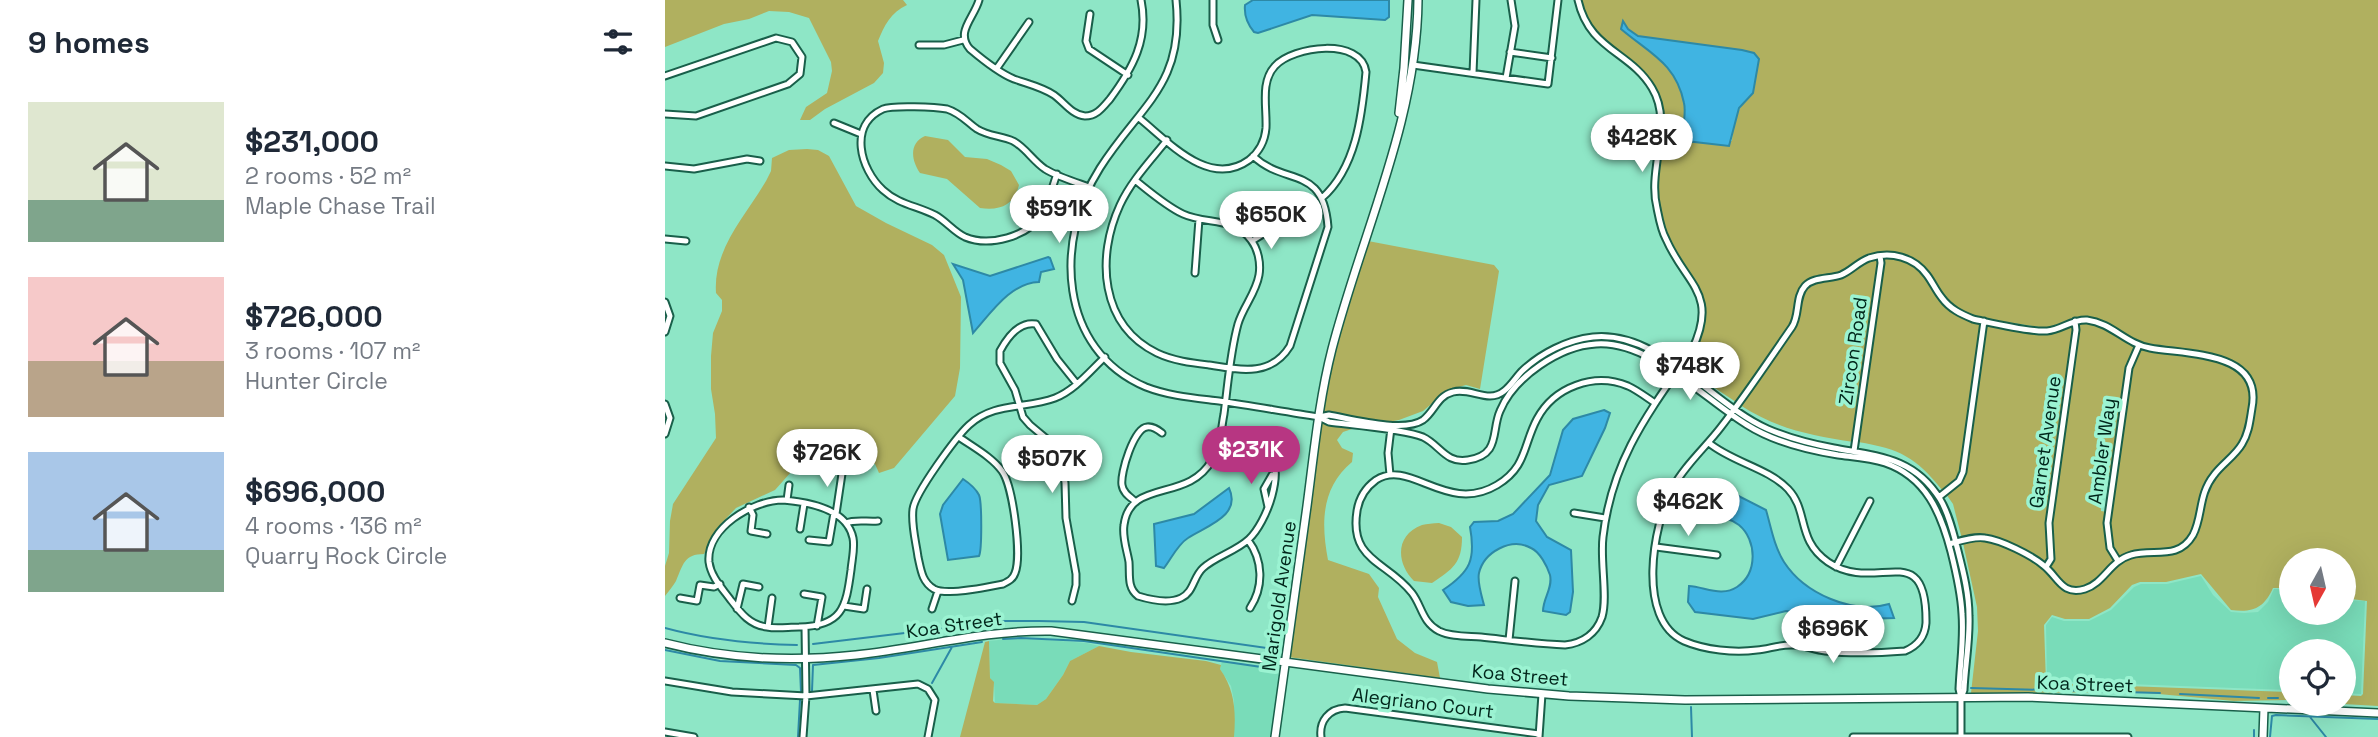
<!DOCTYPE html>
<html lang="en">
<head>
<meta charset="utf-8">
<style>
  :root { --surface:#fff; --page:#f6f6f7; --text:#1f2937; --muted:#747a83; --accent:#b73682 }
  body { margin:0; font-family:"Space Grotesk",sans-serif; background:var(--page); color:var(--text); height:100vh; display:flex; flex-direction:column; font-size:26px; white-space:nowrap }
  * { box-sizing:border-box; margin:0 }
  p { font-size:23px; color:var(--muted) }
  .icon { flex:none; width:38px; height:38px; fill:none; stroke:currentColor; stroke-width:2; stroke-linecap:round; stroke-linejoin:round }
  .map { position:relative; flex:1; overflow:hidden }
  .sheet { display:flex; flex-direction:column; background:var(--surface); width:665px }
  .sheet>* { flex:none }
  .needle { width:46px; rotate:188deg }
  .tools { position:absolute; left:1614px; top:548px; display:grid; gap:14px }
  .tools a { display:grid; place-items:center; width:77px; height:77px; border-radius:50%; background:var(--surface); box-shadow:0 7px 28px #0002; font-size:35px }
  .price { position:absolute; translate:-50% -60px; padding:0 16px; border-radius:24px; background:#fff; color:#222; font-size:23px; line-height:46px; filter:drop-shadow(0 2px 4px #0008) }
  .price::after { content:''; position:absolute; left:50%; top:42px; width:21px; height:16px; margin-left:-10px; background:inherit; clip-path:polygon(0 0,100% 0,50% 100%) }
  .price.on { background:var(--accent); color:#fff }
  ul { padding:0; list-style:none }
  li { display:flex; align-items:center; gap:21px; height:175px; padding:0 28px }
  li span { display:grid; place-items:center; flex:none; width:196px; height:140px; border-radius:0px; color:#555 }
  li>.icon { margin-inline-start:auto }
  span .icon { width:84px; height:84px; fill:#fffc; stroke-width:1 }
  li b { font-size:30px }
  h2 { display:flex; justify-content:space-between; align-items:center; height:84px; padding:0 28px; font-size:30px }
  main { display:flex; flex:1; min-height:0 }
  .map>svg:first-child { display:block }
  .built { fill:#79dcb9 }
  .green { fill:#b0b05f; fill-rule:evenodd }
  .water { fill:#40b4e2; stroke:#2d89a6; stroke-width:2 }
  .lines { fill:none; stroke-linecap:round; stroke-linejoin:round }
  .stream { stroke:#2d89a6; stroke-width:2 }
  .minor-casing { stroke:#195f4a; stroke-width:9 }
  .major-casing { stroke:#195f4a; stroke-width:10 }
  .minor { stroke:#fff; stroke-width:5 }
  .major { stroke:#fff; stroke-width:7 }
  .labels { text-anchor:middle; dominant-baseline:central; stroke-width:7; stroke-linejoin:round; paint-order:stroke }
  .street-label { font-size:19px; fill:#00251a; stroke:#9bf3d2 }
</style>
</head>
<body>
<main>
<section class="sheet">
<h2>9 homes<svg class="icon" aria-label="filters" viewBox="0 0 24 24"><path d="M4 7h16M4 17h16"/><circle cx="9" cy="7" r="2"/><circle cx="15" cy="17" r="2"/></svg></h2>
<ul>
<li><span style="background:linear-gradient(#dfe7d0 70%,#7fa58c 0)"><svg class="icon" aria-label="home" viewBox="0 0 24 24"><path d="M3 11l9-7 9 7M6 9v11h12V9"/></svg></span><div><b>$231,000</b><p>2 rooms · 52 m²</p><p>Maple Chase Trail</p></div></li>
<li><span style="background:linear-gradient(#f6c9c9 60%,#b9a48a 0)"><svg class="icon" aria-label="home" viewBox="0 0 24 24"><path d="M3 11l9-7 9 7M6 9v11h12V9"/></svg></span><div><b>$726,000</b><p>3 rooms · 107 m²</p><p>Hunter Circle</p></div></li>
<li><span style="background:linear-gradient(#a9c7e8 70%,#7fa58c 0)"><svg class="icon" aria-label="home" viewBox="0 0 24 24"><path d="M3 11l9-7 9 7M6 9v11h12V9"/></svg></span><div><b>$696,000</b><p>4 rooms · 136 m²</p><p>Quarry Rock Circle</p></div></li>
</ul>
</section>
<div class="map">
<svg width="1713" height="737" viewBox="0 0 1713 737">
  <rect width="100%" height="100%" fill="#8ee6c6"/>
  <!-- built -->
  <path class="built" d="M1536 576 1548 595 1566 612 1579 613 1593 612 1603 602 1609 589 1626 590V612H1678V600L1700 601 1696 694 1678 693V651H1626V690L1382 681 1381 625 1387 617 1399 621H1424L1446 610 1469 587 1476 584H1502Z
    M354 638 422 643 434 646 405 661 398 675 381 699 372 705 330 703 329 683 325 678 324 641Z
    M557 661 600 666 609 669 616 678 608 737H569V701L566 686 555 669Z"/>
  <!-- green -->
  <path class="green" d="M0 0H238L242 5C226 12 219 26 213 41L219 63 218 73 209 83 160 109 145 120H135L141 107 162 93 167 71 166 62 144 18 124 12 104 11 84 19 59 24 0 47Z
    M915 0H1713V706L1678 704V695L1696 696 1698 694 1702 601 1678 598V560H1626V588H1608C1599 608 1588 613 1566 610L1536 574 1501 582H1475L1467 585 1445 608 1424 619H1400L1387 615 1379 625 1381 683 1626 692V700L1569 701 1472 692 1306 693 1313 631 1312 607 1298 543C1305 541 1312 539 1319 540 1334 542 1365 557 1377 567 1390 577 1392 595 1413 593 1437 591 1444 566 1465 558 1484 551 1503 561 1520 546 1531 537 1535 506 1541 492 1549 475 1564 466 1574 451 1582 441 1585 430 1588 417 1593 388 1591 370 1560 358L1477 344 1444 323 1433 320 1411 318 1381 328 1309 317 1288 306 1279 298 1266 276 1237 255 1222 253 1205 255 1177 272 1146 280 1139 284 1128 321 1071 402 1018 367C1031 349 1040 332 1039 309 1038 281 1014 262 1003 239 998 228 995 214 993 203 988 171 1003 113 989 87 976 64 948 52 931 33 922 24 919 12 915 0ZM958 22 963 29 973 36 1089 53 1088 93C1072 107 1069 120 1067 141L1018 136C1028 72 997 64 956 29Z
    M260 136 283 140 300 157 322 159 336 165 346 171 354 185C349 205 335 211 315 208L282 179 255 173C246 160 244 143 260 136Z
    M142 149 153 150 164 156 191 206 221 223 267 245 279 255 296 297 295 368 290 396 229 468 214 473 210 464 199 460 168 463 151 460 135 462 110 490 71 508 52 528 39 554C19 554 18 565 11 581 8 586 4 591 0 596V566L4 553 5 521 8 504 51 438 50 414 46 389V356L48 333 57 311V300L51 293C48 249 80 217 101 181L106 171 107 158 124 150Z
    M703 241 829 265 834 271 815 389 801 385 783 390 758 411 734 420 723 422 665 413 657 414 670 348Z
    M1213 258 1189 442C1145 435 1112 429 1075 405L1132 323 1137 297 1142 288 1147 284 1178 277 1198 263Z
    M1217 258C1259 257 1255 278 1277 302 1288 314 1301 320 1316 323L1296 472 1292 479 1278 491C1251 457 1235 449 1193 442Z
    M1413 323C1435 322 1453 334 1471 346L1467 356 1448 470C1439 480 1435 497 1436 511L1442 512C1439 531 1440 544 1450 560 1424 586 1412 605 1384 567L1388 560 1386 523Z
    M1321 324 1381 333 1409 324 1382 523 1384 557 1381 564 1329 538 1312 535 1297 539 1288 504 1281 494 1296 482 1300 473Z
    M1475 348 1559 363 1578 374 1587 394 1580 433 1566 455 1543 480 1533 504 1527 533 1520 541 1503 551 1454 558 1447 547 1444 524 1466 369Z
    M656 420 663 424 690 428 678 432 672 440 677 448 688 453 687 462C656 488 656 523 663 560L704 574 714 588 713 597 732 639 750 653 772 662 775 678 623 657Z
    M774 523 786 527 797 537C797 563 788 569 767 583L749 581C731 563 730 535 757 525 762 524 768 523 774 523Z
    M324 641 325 678 329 682 328 701 330 703 372 705 381 699 398 675 405 661 434 646 466 652 541 661 556 665 555 669C570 690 571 712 569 737H295L320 642Z"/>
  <!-- water -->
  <path class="water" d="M588 0H724V17L720 20 647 15 593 33 589 32C583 25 579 15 580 5Z
    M958 21 963 29 973 36 1077 50 1089 53 1094 59 1088 93 1074 108 1064 146 1021 141C1015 130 1022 115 1019 103 1011 63 984 53 956 29Z
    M383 257 385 258 389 269 376 272 374 282C345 283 326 313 308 333L298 280 288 264 325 276Z
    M939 410 945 413 940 428 917 476 884 485 873 505 871 521 882 537 906 550 908 592 905 612 901 615 878 611C878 598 888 588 885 575 882 566 875 552 866 548 846 537 819 552 814 573 812 582 817 597 819 605L803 606 786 602 778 590C805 572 811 560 805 527L809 522 833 521 848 514 885 475 898 430 908 419Z
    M298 479C304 483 311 489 314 495 317 502 317 550 314 556L283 560 275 514 278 505Z
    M1050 484 1101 510C1106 527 1109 546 1119 562 1139 593 1187 615 1224 604L1229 618 1167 620 1144 613 1121 611 1088 619 1030 612 1023 602 1024 586C1040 587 1057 597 1072 587 1093 573 1092 540 1074 525 1061 514 1047 520 1032 514L1036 502Z
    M564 488C577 516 541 526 523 538 513 544 506 559 499 568L491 566 489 524 529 514Z"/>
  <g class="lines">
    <!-- stream -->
    <path class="stream" d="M0 628C44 640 87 644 132 645
      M338 639 356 638 419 641 603 668
      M148 644 340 621H374L419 622 609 649
      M0 650 55 661 131 665 135 668 136 692
      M267 683 287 647
      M1306 688 1495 693
      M147 691 148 665 214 658 317 642
      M1515 694 1594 698
      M1603 698H1613
      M1026 707 1027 737
      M1645 717 1661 737
      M133 737 135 700
      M1589 737V730
      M1605 737 1607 716 1611 715 1713 719"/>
    <defs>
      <path id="minor" d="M314 0C309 18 290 32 305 49 318 60 334 73 349 79 363 84 377 87 389 95 399 102 407 115 420 116 432 116 438 107 445 99 468 68 484 39 476 0
        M511 0C520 85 475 105 435 168 389 240 393 350 481 387 504 396 530 398 554 401 588 406 621 412 654 417L664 415C687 419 739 433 758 420 770 411 772 396 788 392 806 387 823 404 839 391 846 386 851 377 857 371 876 353 902 340 928 337 994 330 1046 404 1103 429 1124 438 1147 444 1169 448 1212 456 1249 457 1275 499 1283 512 1287 528 1291 543 1297 567 1304 591 1304 616 1305 641 1300 666 1299 690L1296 698
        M548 0V25L553 40
        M913 0C924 50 965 51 987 88 1009 124 982 169 992 208 994 218 996 230 1001 239 1021 285 1054 293 1027 350 984 412 947 459 938 537 935 561 943 597 937 617 931 634 917 643 900 645 872 644 844 640 816 637 802 636 786 637 774 631 757 622 757 606 747 593 722 561 684 561 692 511 694 498 700 488 711 480 745 458 782 515 832 485 862 467 858 445 872 419 889 387 929 372 963 386 972 390 981 397 990 403
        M425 14 421 41 424 49 463 75
        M254 45H279L298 40
        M845 52 887 58
        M748 65 883 84 893 0
        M332 68 364 22
        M808 73 811 0
        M0 76 111 38 127 42 137 57 135 74 123 84 31 116 0 114
        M841 78 850 26 846 0
        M474 118C503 141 544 189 584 160 594 152 600 140 601 128 602 107 595 82 610 66 628 46 696 37 701 72 697 116 691 168 657 198
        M169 123 196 134
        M502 140C486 160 466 181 455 205 431 257 435 325 492 353 509 361 527 363 544 365 575 370 606 377 625 346L663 227C658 164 621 187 588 156
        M0 166 29 169 82 159 95 161
        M392 174C387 187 384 203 377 214 363 237 324 247 300 237 289 232 281 221 270 215 252 206 233 204 218 190 195 169 183 125 218 109 227 105 271 107 282 109 295 113 302 122 312 129 323 136 337 136 348 141 360 147 368 161 380 169 393 177 410 182 424 187
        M470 180C485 192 501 206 518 214 542 225 568 216 586 240 593 249 596 263 594 275 591 293 578 307 573 324 565 353 563 384 559 414 556 429 556 446 547 460 523 503 465 478 459 525 457 537 462 550 464 562 465 575 462 588 473 596 486 600 503 604 516 598 529 592 528 577 538 568 551 556 570 552 584 539 601 523 622 470 602 450 591 440 569 441 555 439
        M0 239 21 241
        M587 241 603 231
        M530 273 534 219
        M0 302 5 316 0 332
        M0 404 5 418 0 434
        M654 417 664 422C687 425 739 429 758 437 775 445 781 464 803 460 836 455 826 431 835 411 849 377 895 346 931 344 984 340 1039 399 1082 425 1109 442 1141 450 1173 455 1188 457 1205 458 1220 463 1261 477 1276 513 1286 552 1291 572 1296 593 1297 614 1299 639 1295 664 1294 689L1296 698V737
        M294 437C308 447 327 457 337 471 348 486 357 556 350 573 348 579 344 581 338 584 323 587 282 596 269 589 257 582 256 570 253 557 251 542 246 525 248 509 250 493 291 437 304 425 329 402 361 409 390 398 410 390 424 372 440 357
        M1044 443C1067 462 1103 468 1123 489 1144 511 1131 540 1163 562 1211 595 1262 535 1261 623 1260 637 1252 646 1240 651 1214 653 1185 654 1160 651 1149 650 1139 645 1129 645 1116 644 1104 649 1092 650 1069 653 1040 650 1019 641 971 620 988 525 1007 489 1019 466 1040 448 1056 427 1081 395 1104 360 1127 327 1135 315 1130 297 1140 286 1148 277 1165 279 1176 275 1186 271 1193 262 1204 258 1226 251 1249 257 1262 275 1268 283 1271 291 1277 298 1285 309 1296 314 1308 319 1327 323 1363 332 1382 331 1396 330 1407 319 1422 320 1447 323 1461 344 1485 348 1523 355 1598 351 1587 408 1585 420 1584 433 1577 444 1570 456 1557 464 1549 475 1533 495 1538 516 1528 535 1513 561 1488 548 1466 555 1445 561 1439 583 1420 589 1396 596 1393 576 1378 565 1366 555 1336 540 1320 538 1309 536 1295 541 1284 544
        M1189 451 1216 263 1215 256
        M394 457 405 451
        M725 475 723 453 726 428
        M1274 497 1294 481 1298 472 1319 321
        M118 500C143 502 182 509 188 538 190 548 187 559 186 570 181 608 177 626 134 627 123 627 112 629 102 627 84 625 75 612 65 599 57 588 46 577 44 562 41 528 88 500 118 500Z
        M122 500 124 485
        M471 502C465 497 458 493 457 485 455 473 469 428 482 427 488 426 493 430 497 433
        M84 507 88 515 86 531 102 534
        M603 507 599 489 607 475
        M909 513 940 518
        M171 514 178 467
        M181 523C190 519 203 522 213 521
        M135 529 139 504
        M144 540 164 542 169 513
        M583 540C598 560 599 587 585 608
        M991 547 1052 555
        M1453 561 1445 548 1442 523 1464 368 1474 345
        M1171 567 1205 501
        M1381 567 1386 559 1384 523 1411 330 1410 321
        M139 594 157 597 152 626
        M15 598 32 601 35 585 49 587 55 584
        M407 601 411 585V574L401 518 400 483 397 463 383 440 365 425 358 417 350 390 335 363V351C342 338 354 321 371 324L392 359 412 384
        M179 606 199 609 202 589
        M72 609 78 584 94 587
        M267 609 273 591
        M103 627 107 598
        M844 640 850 581
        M0 681 67 692 141 696 253 684 263 689 270 700 263 737
        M208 690 211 711
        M0 732 29 737
        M138 737 141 696 140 627
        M656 737C654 721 664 709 680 708L874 734
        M874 737 877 694
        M1188 737H1463"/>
      <path id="major" d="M734 113 739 68 743 0
        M0 643C62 659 127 662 191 655 256 648 319 630 386 631L823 689 904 696 1020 700 1363 697 1713 713
        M610 737C620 660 631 583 642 506 649 453 654 400 667 349 697 233 752 121 753 0
        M1598 737 1599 708"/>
    </defs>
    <!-- minor casing -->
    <use href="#minor" class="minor-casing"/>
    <!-- major casing -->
    <use href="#major" class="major-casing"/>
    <!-- minor -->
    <use href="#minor" class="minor"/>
    <!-- major -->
    <use href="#major" class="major"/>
  </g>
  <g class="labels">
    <!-- street labels -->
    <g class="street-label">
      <text transform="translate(1188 351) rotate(-82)">Zircon Road</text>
      <text transform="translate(1380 442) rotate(-82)">Garnet Avenue</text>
      <text transform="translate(1437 451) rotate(-82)">Ambler Way</text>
      <text transform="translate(614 596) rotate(-82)">Marigold Avenue</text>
      <text transform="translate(289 625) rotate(-8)">Koa Street</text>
      <text transform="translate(855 675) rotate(5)">Koa Street</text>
      <text transform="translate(1420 684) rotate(2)">Koa Street</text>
      <text transform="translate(758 703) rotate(7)">Alegriano Court</text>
    </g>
  </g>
</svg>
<div class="tools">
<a><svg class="needle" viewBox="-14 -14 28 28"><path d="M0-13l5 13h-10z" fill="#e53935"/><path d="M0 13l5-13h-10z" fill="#747a83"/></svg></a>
<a><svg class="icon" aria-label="locate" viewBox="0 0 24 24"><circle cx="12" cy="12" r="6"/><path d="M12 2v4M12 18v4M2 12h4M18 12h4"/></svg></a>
</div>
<b class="price" style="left:977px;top:174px">$428K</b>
<b class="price" style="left:394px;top:245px">$591K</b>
<b class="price" style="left:606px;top:251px">$650K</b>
<b class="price" style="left:1025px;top:402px">$748K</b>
<b class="price on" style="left:586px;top:486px">$231K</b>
<b class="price" style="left:162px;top:489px">$726K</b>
<b class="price" style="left:387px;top:495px">$507K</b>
<b class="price" style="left:1023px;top:538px">$462K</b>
<b class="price" style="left:1168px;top:665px">$696K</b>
</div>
</main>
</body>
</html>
